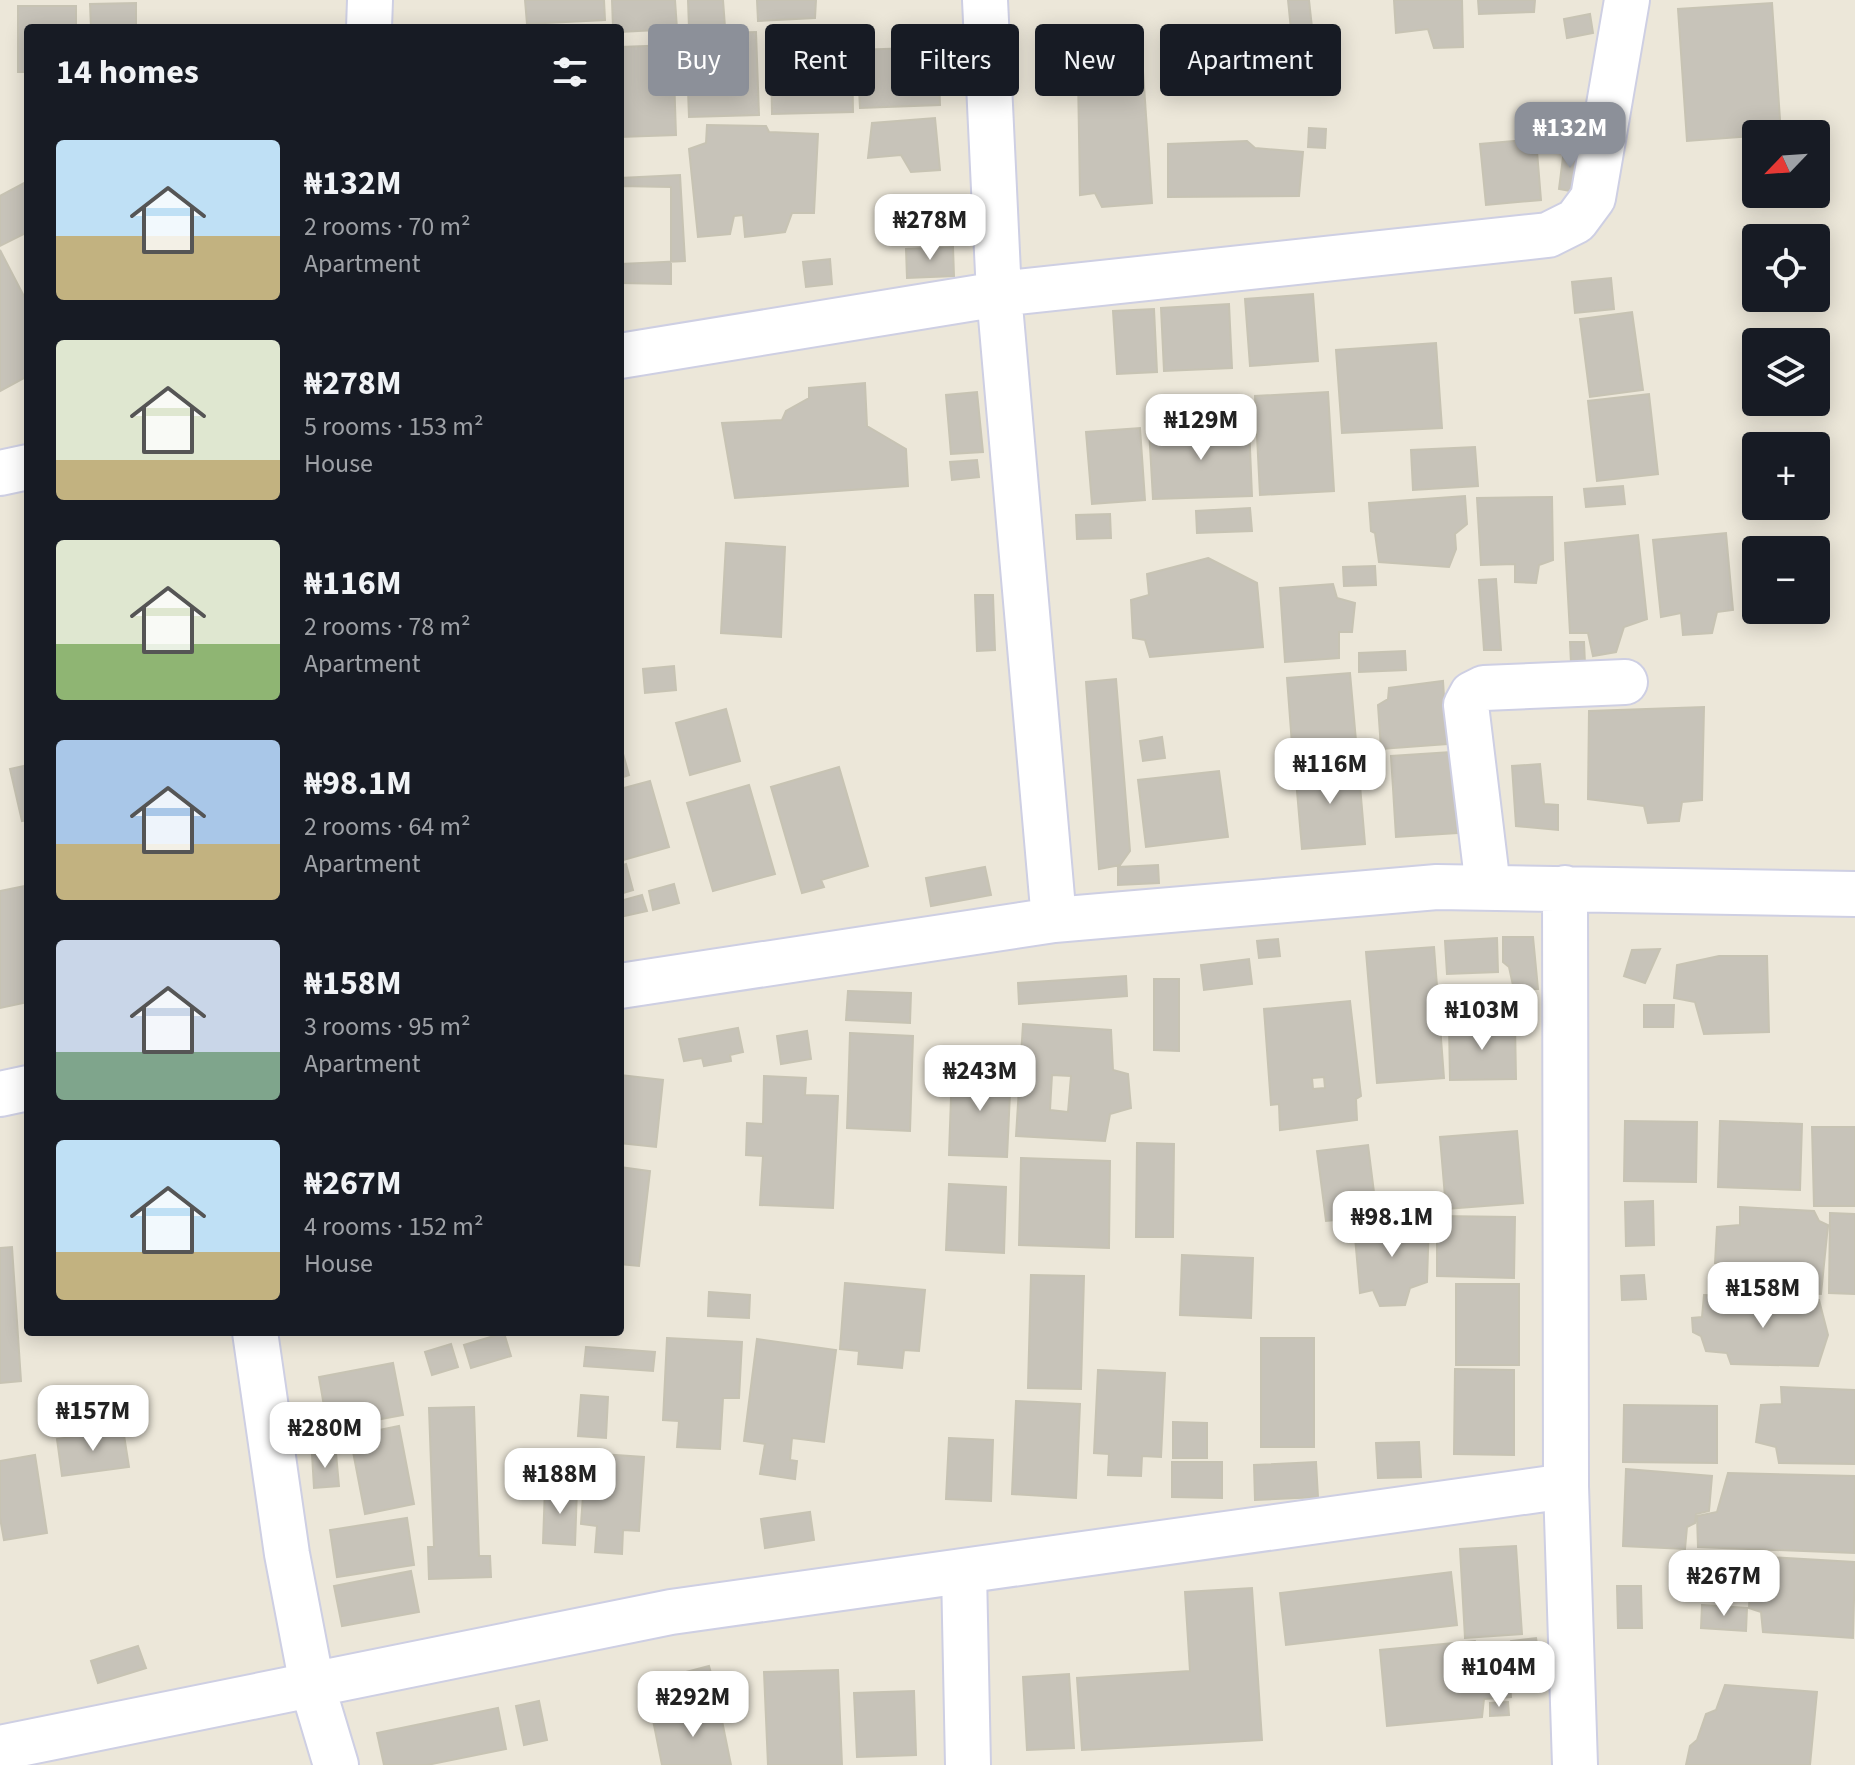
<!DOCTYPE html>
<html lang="en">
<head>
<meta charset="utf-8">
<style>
  :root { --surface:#171b24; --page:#242831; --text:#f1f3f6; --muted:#9ea1a6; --accent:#8c9099 }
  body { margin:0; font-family:"Source Sans 3",sans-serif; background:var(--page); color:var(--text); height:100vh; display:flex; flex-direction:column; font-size:30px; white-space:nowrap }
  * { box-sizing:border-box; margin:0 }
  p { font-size:26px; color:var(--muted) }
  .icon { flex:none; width:44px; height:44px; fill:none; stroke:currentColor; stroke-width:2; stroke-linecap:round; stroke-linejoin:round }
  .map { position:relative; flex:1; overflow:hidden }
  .sheet { position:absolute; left:24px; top:24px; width:600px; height:1312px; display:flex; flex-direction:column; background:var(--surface); border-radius:8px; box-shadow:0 4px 20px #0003 }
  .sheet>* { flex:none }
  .top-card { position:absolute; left:648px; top:24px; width:760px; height:72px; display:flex; gap:16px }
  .needle { width:52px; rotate:245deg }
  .fabs { position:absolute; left:1742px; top:120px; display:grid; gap:16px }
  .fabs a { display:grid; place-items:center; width:88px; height:88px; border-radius:8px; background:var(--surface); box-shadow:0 4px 20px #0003; font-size:40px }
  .price { position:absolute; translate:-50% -68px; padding:0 18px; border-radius:16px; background:#fff; color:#222; font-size:26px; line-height:52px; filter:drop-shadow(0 2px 4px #0008) }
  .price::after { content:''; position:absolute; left:50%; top:48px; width:24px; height:18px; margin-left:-12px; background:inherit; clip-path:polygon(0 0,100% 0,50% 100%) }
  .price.selected { background:var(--accent); color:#fff }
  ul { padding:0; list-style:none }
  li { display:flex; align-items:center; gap:24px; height:200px; padding:0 32px }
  li span { display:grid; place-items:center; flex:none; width:224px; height:160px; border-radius:8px; color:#555 }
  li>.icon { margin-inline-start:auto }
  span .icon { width:96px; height:96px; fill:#fffc; stroke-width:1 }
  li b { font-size:34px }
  h2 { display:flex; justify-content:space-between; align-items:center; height:96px; padding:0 32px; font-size:34px }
  .chip { padding:0 28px; border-radius:8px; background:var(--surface); box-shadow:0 4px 20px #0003; font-size:28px; line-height:72px }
  .chip.selected { background:var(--accent); color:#fff }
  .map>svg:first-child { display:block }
  .building { fill:#c7c3b9; stroke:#c7c3b3; stroke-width:2; fill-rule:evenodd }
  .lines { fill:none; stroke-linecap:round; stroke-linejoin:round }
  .street-casing { stroke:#cecfe3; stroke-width:48 }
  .street { stroke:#fff; stroke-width:44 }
</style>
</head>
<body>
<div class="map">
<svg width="1855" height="1765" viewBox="0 0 1855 1765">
  <rect width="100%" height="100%" fill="#ece7d9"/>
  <!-- building -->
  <path class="building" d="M525 0H604L605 20 527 24Z
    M612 0H675L677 29 620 32V28H613Z
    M688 0H723L725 27 689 28Z
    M757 0H816L815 18 758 21Z
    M1288 0H1309L1314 46 1293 49Z
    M1394 0H1462L1463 47 1434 48 1428 29 1396 33Z
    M1478 0H1535L1534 12 1479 14Z
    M136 3V28H91L90 4Z
    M1772 3 1781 134 1687 141 1678 9Z
    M18 6H76V28H28V72H18Z
    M1590 14 1593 33 1567 38 1564 19Z
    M756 32 759 115 689 117 686 34Z
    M673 45 676 135 620 137V47Z
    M938 47 940 105 860 108 857 50Z
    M852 54 853 112 772 114 771 56Z
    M1143 71 1152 203 1102 207 1095 193 1080 195 1078 75Z
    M935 118 940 170 911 172 901 155 868 158 872 123Z
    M707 125 766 126 769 132 818 134 814 213H792L785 232 745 237 743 215 734 216 730 234 698 237 689 149 706 143Z
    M1309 128 1326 129 1325 148 1308 147Z
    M1536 139 1541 200 1486 205 1480 144Z
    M1247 141 1255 148 1303 152 1299 196 1168 197V144Z
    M1564 149 1581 151 1576 192 1559 189Z
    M680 175 685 261 620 264V178Z
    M24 183 28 190V232L0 246V196Z
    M620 186 671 187V284L620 283Z
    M953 247 954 276 907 278 906 249Z
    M0 250 28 304V376L0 391Z
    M830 259 832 284 806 287 803 262Z
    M1611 278 1614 309 1575 313 1572 282Z
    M1313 294 1318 361 1250 366 1245 299Z
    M1229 304 1232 368 1164 371 1161 308Z
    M1154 309 1157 372 1117 374 1113 311Z
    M1632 312 1643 390 1590 397 1580 319Z
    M1436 343 1442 428 1342 433 1336 350Z
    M865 383 867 426 906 449 908 486 735 498 722 423 782 420 786 411 809 398V388Z
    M977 392 983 452 951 454 946 395Z
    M1328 392 1334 491 1260 495 1255 396Z
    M1649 394 1658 474 1597 481 1588 401Z
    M1249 425 1252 496 1153 499 1149 429Z
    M1140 428 1145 500 1092 504 1086 432Z
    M1475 447 1478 486 1413 490 1411 450Z
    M977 460 979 477 952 480 950 462Z
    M1623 486 1625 504 1586 507 1584 489Z
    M1465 496 1467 524 1455 534 1456 549 1449 567 1379 562 1375 533 1371 531 1369 503Z
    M1552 497 1553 560 1539 565 1536 583 1515 582V564L1481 565 1477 498Z
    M1250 508 1252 531 1197 533 1196 511Z
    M1110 514 1111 538 1077 539 1076 515Z
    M1726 533 1733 610 1717 612 1712 633 1683 635 1681 613 1661 617 1653 540Z
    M1638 535 1647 619 1624 627 1616 652 1593 656 1588 633H1570L1565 543Z
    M726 543 785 547 781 637 721 633Z
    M1208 558 1257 583 1263 647 1150 657 1145 640 1133 638 1131 600 1149 595 1147 574Z
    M1375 566 1376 585 1344 586 1343 567Z
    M1496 579 1501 650H1484L1479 580Z
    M1333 584 1337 598 1355 603 1352 632H1339V658L1285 662 1280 588Z
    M975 595H993L995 650 977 651Z
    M1570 642H1584L1585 664 1571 663Z
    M1405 651 1406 670 1359 672V653Z
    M674 666 676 690 645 693 643 669Z
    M1350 673 1357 752 1293 758 1287 678Z
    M1116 679 1130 851 1120 865 1099 869 1086 682Z
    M1443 681 1447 744 1381 749 1378 705 1388 699 1389 688Z
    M1704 707 1702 800 1682 802 1679 821 1648 823 1644 806 1588 799 1589 711Z
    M726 709 740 761 690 775 676 723Z
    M1162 737 1165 758 1143 761 1140 741Z
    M620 743 629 775 620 778Z
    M1451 752 1457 833 1396 837 1391 756Z
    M1358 762 1365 844 1302 849 1295 768Z
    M1540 764 1544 804 1558 805V830L1516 826 1512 766Z
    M28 765V820L22 821 10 769Z
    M839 767 868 866 821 880 824 887 802 893 771 787Z
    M1219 771 1228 837 1146 847 1138 780Z
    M650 781 669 847 620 861V789Z
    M749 785 775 874 713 891 687 803Z
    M626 864 633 890 620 894V866Z
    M1158 865 1159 883 1118 885V867Z
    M985 867 991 895 931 906 926 878Z
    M674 884 679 903 653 910 649 891Z
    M25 886 28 901V979L25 980 28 1002 0 1008V891Z
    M642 895 647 911 620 917V901Z
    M1503 937H1533L1538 989 1514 990 1509 967 1503 962Z
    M1497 938 1498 972 1447 974 1445 941Z
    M1278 939 1280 956 1259 958 1257 941Z
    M1434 947 1444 1078 1377 1083 1366 952Z
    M1660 949 1645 983 1624 976 1632 950Z
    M1719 956H1767L1769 1032 1704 1034 1695 1002 1674 998 1677 965Z
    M1249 959 1252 984 1204 990 1201 965Z
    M1126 976 1127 996 1019 1004 1018 983Z
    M1154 979H1179V1051L1154 1050Z
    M848 991 911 993 910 1023 846 1020Z
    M1350 1001 1361 1096 1356 1099 1357 1120 1280 1130 1279 1104 1271 1105 1264 1009ZM1324 1077 1325 1088 1313 1089 1312 1078Z
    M1644 1005H1674L1673 1027H1644Z
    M1515 1023 1516 1079 1450 1080 1449 1024Z
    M1023 1024 1111 1030 1113 1070 1128 1074 1131 1108 1110 1114 1105 1141 1016 1136Z
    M738 1028 743 1052 730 1055 731 1061 704 1066 702 1058 684 1061 679 1039Z
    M807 1031 811 1059 781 1064 777 1036Z
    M850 1033 913 1036 910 1131 847 1128Z
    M952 1069 1011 1072 1007 1157 949 1155Z
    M620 1075 663 1080 656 1147 620 1143Z
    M1052 1075 1071 1076 1068 1112 1050 1110Z
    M764 1076 806 1078 805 1095 838 1096 833 1208 760 1205 763 1156 746 1155 747 1123 763 1124Z
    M1625 1121 1697 1122 1696 1182 1624 1181Z
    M1720 1121 1802 1124 1800 1190 1718 1187Z
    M1812 1127H1855V1206H1814Z
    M1517 1131 1523 1203 1446 1209 1440 1137Z
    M1137 1143 1174 1144 1173 1237H1136Z
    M1368 1145 1377 1216 1326 1221 1317 1151Z
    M1021 1158 1110 1161 1109 1248 1019 1245Z
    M620 1167 650 1171 639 1266 620 1264Z
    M949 1184 1006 1187 1004 1253 946 1250Z
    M1653 1201 1654 1245 1626 1246 1625 1202Z
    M1740 1207 1814 1211 1819 1221 1828 1225 1821 1294 1723 1289 1725 1264 1715 1263 1717 1227 1740 1225Z
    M1830 1213 1855 1214V1294L1829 1293Z
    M1437 1216 1515 1217 1514 1278 1437 1276Z
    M1429 1220 1427 1282 1410 1288 1405 1305 1380 1306 1373 1290 1360 1293 1354 1226Z
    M12 1247 21 1381 0 1383V1248Z
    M1182 1255 1253 1258 1251 1318 1180 1315Z
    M1031 1275 1084 1276 1081 1389 1028 1388Z
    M1644 1275 1646 1299 1622 1300 1621 1276Z
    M845 1283 925 1290 919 1351 904 1350 902 1368 858 1364 859 1351 840 1349Z
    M1456 1284H1519V1365H1456Z
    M709 1292 750 1295 749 1318 708 1316Z
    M1704 1295 1819 1300 1828 1335 1818 1366 1731 1364 1727 1353 1706 1351 1701 1336 1693 1332 1692 1318 1702 1317Z
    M48 1332H91L92 1334 48 1335Z
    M504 1333 511 1356 471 1368 464 1345Z
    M667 1338 742 1342 739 1398H723L720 1449 677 1447 679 1421 663 1420Z
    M1261 1338H1314V1447H1261Z
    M757 1339 836 1350 824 1442 792 1438 790 1460 797 1461 795 1479 760 1474 765 1444 744 1441Z
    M451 1344 458 1367 432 1375 425 1352Z
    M586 1347 655 1352 653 1371 584 1366Z
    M393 1363 403 1415 328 1429 319 1377Z
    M1455 1369 1514 1370V1455L1454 1454Z
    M1098 1370 1165 1373 1161 1457 1142 1456 1141 1476 1108 1475 1109 1454 1094 1453Z
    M1781 1387 1855 1390V1464L1779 1463 1776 1447 1756 1442 1761 1405 1782 1404Z
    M581 1395 608 1397 606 1438 578 1436Z
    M1016 1401 1080 1404 1076 1498 1012 1494Z
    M1624 1405 1717 1406V1463L1623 1462Z
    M474 1407 479 1556H490L491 1577 429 1579 428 1547H434L429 1408Z
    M1173 1422 1207 1423V1458H1173Z
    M399 1426 414 1504 365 1514 350 1436Z
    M123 1429 129 1467 62 1476 57 1439Z
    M949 1438 993 1440 991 1501 946 1499Z
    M1419 1442 1421 1477 1378 1478 1376 1443Z
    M336 1453 339 1486 314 1488 312 1454Z
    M586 1453 644 1457 639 1531 623 1530 622 1554 595 1552 597 1526 581 1524Z
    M35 1455 47 1533 4 1540 0 1518V1461Z
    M1172 1462H1222V1498L1172 1497Z
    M1316 1462 1318 1497 1255 1500 1254 1465Z
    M1626 1469 1712 1476 1709 1511 1696 1514 1695 1523 1687 1527 1685 1549 1623 1546Z
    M1728 1473 1855 1476 1854 1553 1698 1547 1697 1516 1717 1512Z
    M545 1487 577 1489 575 1545 543 1543Z
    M810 1512 814 1540 765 1548 761 1519Z
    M407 1518 414 1565 337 1577 330 1530Z
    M1516 1546 1522 1634 1465 1638 1460 1549Z
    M1767 1557 1855 1562 1853 1638 1763 1632 1761 1612 1749 1608 1751 1566 1764 1562Z
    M411 1571 419 1612 342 1626 334 1586Z
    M1451 1572 1457 1625 1286 1645 1280 1593Z
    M1617 1586H1641L1642 1628H1618Z
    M1252 1588 1262 1740 1082 1750 1077 1678 1190 1671 1185 1592Z
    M1702 1605 1747 1608 1746 1631 1701 1628Z
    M1536 1638 1541 1670 1515 1674 1511 1641Z
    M1475 1641 1479 1647 1507 1649 1511 1697 1484 1699 1482 1717 1387 1726 1380 1650Z
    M138 1646 146 1668 98 1683 91 1661Z
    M709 1666 718 1698 694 1705 686 1672Z
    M838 1670 842 1765H768L764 1672Z
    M1069 1674 1074 1748 1027 1750 1023 1677Z
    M1725 1685 1817 1692 1810 1765H1686L1690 1746 1697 1740 1706 1714 1716 1710Z
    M914 1691 916 1755 857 1757 854 1693Z
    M539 1701 547 1740 524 1745 516 1706Z
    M1508 1702 1509 1715 1490 1716V1703Z
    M719 1706 731 1765H662L653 1720Z
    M498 1708 506 1749 427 1765H384L377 1733Z"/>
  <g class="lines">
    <defs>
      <path id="street" d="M985 0 999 294 1054 920
        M369 28 370 0
        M620 356 999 294 1548 235 1576 221 1593 198 1627 0
        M0 473 28 467
        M1488 887 1466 705 1472 694 1484 688 1625 682
        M1565 888 1566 1486 1575 1765
        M620 986 1054 920 1437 887 1855 894
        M0 1094 28 1088
        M255 1332 287 1554 312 1685 336 1765
        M964 1571 968 1765
        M0 1748 671 1612 1566 1486"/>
    </defs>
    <!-- street casing -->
    <use href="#street" class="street-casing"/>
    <!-- street -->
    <use href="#street" class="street"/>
  </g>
</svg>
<div class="fabs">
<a><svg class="needle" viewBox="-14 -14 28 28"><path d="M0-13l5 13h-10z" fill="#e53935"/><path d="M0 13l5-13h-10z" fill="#9ea1a6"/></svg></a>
<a><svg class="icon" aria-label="locate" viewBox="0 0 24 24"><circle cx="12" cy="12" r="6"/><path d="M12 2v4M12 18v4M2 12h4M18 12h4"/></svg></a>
<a><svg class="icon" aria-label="layers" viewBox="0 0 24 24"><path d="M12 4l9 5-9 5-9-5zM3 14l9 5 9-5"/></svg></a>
<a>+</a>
<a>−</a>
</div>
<b class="price selected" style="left:1570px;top:170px">₦132M</b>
<b class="price" style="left:930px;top:262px">₦278M</b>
<b class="price" style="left:1201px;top:462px">₦129M</b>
<b class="price" style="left:1330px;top:806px">₦116M</b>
<b class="price" style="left:1482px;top:1052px">₦103M</b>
<b class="price" style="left:980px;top:1113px">₦243M</b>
<b class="price" style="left:1392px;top:1259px">₦98.1M</b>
<b class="price" style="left:1763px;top:1330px">₦158M</b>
<b class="price" style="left:93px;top:1453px">₦157M</b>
<b class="price" style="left:325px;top:1470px">₦280M</b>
<b class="price" style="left:560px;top:1516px">₦188M</b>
<b class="price" style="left:1724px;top:1618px">₦267M</b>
<b class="price" style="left:1499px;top:1709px">₦104M</b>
<b class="price" style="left:693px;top:1739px">₦292M</b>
<div class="top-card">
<a class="chip selected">Buy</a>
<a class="chip">Rent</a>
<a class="chip">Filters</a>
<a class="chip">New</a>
<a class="chip">Apartment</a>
</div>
<section class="sheet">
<h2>14 homes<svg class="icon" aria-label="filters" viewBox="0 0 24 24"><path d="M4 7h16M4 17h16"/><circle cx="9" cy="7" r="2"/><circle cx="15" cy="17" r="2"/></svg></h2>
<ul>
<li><span style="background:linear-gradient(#bfe0f5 60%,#c2b280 0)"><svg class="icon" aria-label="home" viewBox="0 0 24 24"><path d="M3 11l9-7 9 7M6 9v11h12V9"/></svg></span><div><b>₦132M</b><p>2 rooms · 70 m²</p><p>Apartment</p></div></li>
<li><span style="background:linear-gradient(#dfe7d0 75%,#c2b280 0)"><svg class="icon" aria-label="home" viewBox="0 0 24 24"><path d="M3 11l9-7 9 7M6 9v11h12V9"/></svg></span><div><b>₦278M</b><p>5 rooms · 153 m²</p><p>House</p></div></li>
<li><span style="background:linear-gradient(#dfe7d0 65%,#8fb573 0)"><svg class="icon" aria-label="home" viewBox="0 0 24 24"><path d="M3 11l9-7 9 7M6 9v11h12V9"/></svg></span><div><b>₦116M</b><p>2 rooms · 78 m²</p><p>Apartment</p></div></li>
<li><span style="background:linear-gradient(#a9c7e8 65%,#c2b280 0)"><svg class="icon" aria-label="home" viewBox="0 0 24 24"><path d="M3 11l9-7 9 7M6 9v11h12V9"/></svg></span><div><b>₦98.1M</b><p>2 rooms · 64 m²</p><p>Apartment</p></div></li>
<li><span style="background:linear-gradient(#c9d6e8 70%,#7fa58c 0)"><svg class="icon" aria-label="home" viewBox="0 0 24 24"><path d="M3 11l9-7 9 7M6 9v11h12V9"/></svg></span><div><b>₦158M</b><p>3 rooms · 95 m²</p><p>Apartment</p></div></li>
<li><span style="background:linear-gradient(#bfe0f5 70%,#c2b280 0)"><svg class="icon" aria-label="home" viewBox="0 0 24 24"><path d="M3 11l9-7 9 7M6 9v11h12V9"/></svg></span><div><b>₦267M</b><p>4 rooms · 152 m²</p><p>House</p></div></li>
</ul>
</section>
</div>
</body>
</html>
